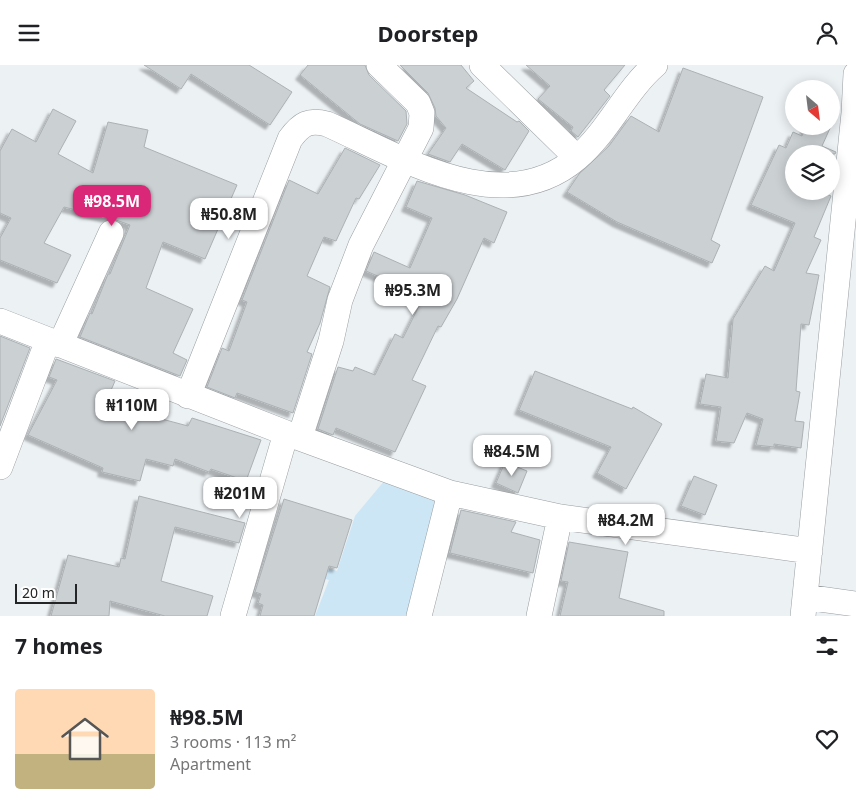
<!DOCTYPE html>
<html lang="en">
<head>
<meta charset="utf-8">
<style>
  :root { --surface:#fff; --page:#f6f6f6; --text:#202124; --muted:#757577; --accent:#db2777 }
  body { margin:0; font-family:"Noto Sans",sans-serif; background:var(--page); color:var(--text); height:100vh; display:flex; flex-direction:column; font-size:19px; white-space:nowrap }
  * { box-sizing:border-box; margin:0 }
  p { font-size:16px; color:var(--muted) }
  .icon { flex:none; width:28px; height:28px; fill:none; stroke:currentColor; stroke-width:2; stroke-linecap:round; stroke-linejoin:round }
  .map { position:relative; height:551px; overflow:hidden }
  .drawer { display:flex; flex-direction:column; background:var(--surface); flex:1 }
  .drawer>* { flex:none }
  .needle { width:32px; rotate:152deg }
  .buttons { position:absolute; left:785px; top:15px; display:grid; gap:10px }
  .buttons a { display:grid; place-items:center; width:55px; height:55px; border-radius:50%; background:var(--surface); box-shadow:0 2px 12px #0003; font-size:25px }
  .scale { position:absolute; left:15px; bottom:12px; width:62px; box-sizing:border-box; padding-left:5px; border:2px solid #232526; border-top:0; font-size:14px; line-height:18px; white-space:nowrap; color:#232526; -webkit-text-stroke:4px #fff; paint-order:stroke }
  .price { position:absolute; translate:-50% -42px; padding:0 11px; border-radius:10px; background:#fff; color:#222; font-size:16px; line-height:32px; filter:drop-shadow(0 1px 2px #0008) }
  .price::after { content:''; position:absolute; left:50%; top:30px; width:15px; height:11px; margin-left:-8px; background:inherit; clip-path:polygon(0 0,100% 0,50% 100%) }
  .price.active { background:var(--accent); color:#fff }
  ul { padding:0; list-style:none }
  li { display:flex; align-items:center; gap:15px; height:125px; padding:0 15px }
  li span { display:grid; place-items:center; flex:none; width:140px; height:100px; border-radius:5px; color:#555 }
  li>.icon { margin-inline-start:auto }
  span .icon { width:60px; height:60px; fill:#fffc; stroke-width:1 }
  li b { font-size:21px }
  h2 { display:flex; justify-content:space-between; align-items:center; height:60px; padding:0 15px; font-size:21px }
  header { display:flex; justify-content:space-between; align-items:center; height:65px; padding:0 15px; background:var(--surface); font-size:22px; font-weight:700 }
  .map>svg:first-child { display:block }
  .green { fill:#cce6f6 }
  .building { fill:#cbd0d3; stroke:#acb1b4; filter:url(#shadow) }
  .lines { fill:none; stroke-linecap:round; stroke-linejoin:round }
  .minor-casing { stroke:#999ea1; stroke-width:26 }
  .minor { stroke:#fff; stroke-width:25 }
</style>
</head>
<body>
<header><svg class="icon" aria-label="menu" viewBox="0 0 24 24"><path d="M4 6h16M4 12h16M4 18h16"/></svg>Doorstep<svg class="icon" aria-label="person" viewBox="0 0 24 24"><circle cx="12" cy="8" r="4"/><path d="M4 21q1-7 8-7t8 7"/></svg></header>
<div class="map">
<svg width="856" height="551" viewBox="0 0 856 551">
  <defs>
    <filter id="shadow"><feDropShadow dx="-4.5" dy="4.5" stdDeviation="1" flood-color="#0004"/></filter>
  </defs>
  <rect width="100%" height="100%" fill="#ecf1f4"/>
  <!-- green -->
  <path class="green" d="M385 415 441 435 409 551H315L329 515 284 499 287 490 337 506 355 451Z"/>
  <!-- building -->
  <path class="building" d="M144 0H249L292 27 270 60 191 9 181 24Z
    M308 0H365L369 10 406 46 407 59 398 76 360 59 300 10Z
    M400 0H461L474 16 466 23 517 57 519 56 529 66 505 105 462 79 450 97 428 89 446 63 436 51 435 43 428 28Z
    M526 0H625L604 25 610 31 578 72 571 66 573 62 538 34 550 21Z
    M683 3 763 32 711 175 720 180 712 198 617 157 567 127 579 109 609 81 631 51 659 67Z
    M53 44 76 56 58 89 93 108 108 57 148 65 144 82 237 120 205 194 163 177 146 223 193 244 173 288 187 295 180 311 80 272 90 248 92 249 108 209H110L130 160 116 155 64 142 44 178 71 190 57 218 0 195V173L11 153 0 148V86L12 64 36 77Z
    M806 61H831L822 81 836 87 835 89H794V126H820L831 131 814 172 821 175 806 208 819 210 809 260 801 259 796 326 800 327 795 356 804 357 801 383 774 379V382L756 380 763 354 747 348 734 378 716 376 721 342 700 339 706 309 728 313 733 254 765 201 774 206 795 158 751 140 779 80 786 83 793 67 802 71Z
    M345 83 380 100 359 134 356 133 336 176 324 172 307 211 330 222 320 258 307 287 312 289 293 348 237 328 235 333 207 322 222 283 229 286 247 237 242 235 289 115 318 129Z
    M417 116 465 130 507 147 494 178 484 173 457 234 441 262 438 261 412 315 426 321 395 387 336 363 333 370 318 364 338 302 353 306 355 302 375 310 395 269 403 273 424 231 366 206 374 187 410 203 432 153 406 142Z
    M0 271 30 283 0 361Z
    M56 294 115 316 109 330 161 344 158 353 188 361 192 353 261 375 246 416 211 404 209 407 175 394 173 401 146 394 140 416 102 407 103 403 28 370 57 315 49 312Z
    M535 306 632 344 633 342 662 359 626 424 597 408 611 382 519 345Z
    M505 397 527 406 518 428 496 418Z
    M694 411 717 420 705 450 681 441Z
    M139 431 245 458 239 478 175 462 161 516 213 531 207 551H165L110 536 109 551H51L68 490 119 502 121 493 125 494Z
    M284 434 352 455 337 503 329 501 314 551H260L263 540 258 538 261 529 255 527Z
    M461 445 516 457 511 467 540 475 533 508 450 488Z
    M569 477 628 487 619 533 664 546V551H560L568 517 561 516Z"/>
  <g class="lines">
    <defs>
      <path id="minor" d="M482 0 577 93
        M0 256 286 368 450 428 560 452 810 486
        M60 280 111 168
        M188 331 290 74C301 59 309 54 327 59 401 92 502 157 577 93 608 67 625 26 655 0
        M300 372 331 276 340 235 361 180 421 63 422 48 418 38 379 0
        M0 402 48 275
        M805 532 856 539
        M233 551 286 368
        M419 551 450 428
        M539 551 560 452
        M803 551 854 48 856 9"/>
    </defs>
    <!-- minor casing -->
    <use href="#minor" class="minor-casing"/>
    <!-- minor -->
    <use href="#minor" class="minor"/>
  </g>
</svg>
<div class="buttons">
<a><svg class="needle" viewBox="-14 -14 28 28"><path d="M0-13l5 13h-10z" fill="#e53935"/><path d="M0 13l5-13h-10z" fill="#757577"/></svg></a>
<a><svg class="icon" aria-label="layers" viewBox="0 0 24 24"><path d="M12 4l9 5-9 5-9-5zM3 14l9 5 9-5"/></svg></a>
</div>
<div class="scale">20 m</div>
<b class="price active" style="left:112px;top:162px">₦98.5M</b>
<b class="price" style="left:229px;top:175px">₦50.8M</b>
<b class="price" style="left:413px;top:251px">₦95.3M</b>
<b class="price" style="left:132px;top:366px">₦110M</b>
<b class="price" style="left:512px;top:412px">₦84.5M</b>
<b class="price" style="left:240px;top:454px">₦201M</b>
<b class="price" style="left:626px;top:481px">₦84.2M</b>
</div>
<section class="drawer">
<h2>7 homes<svg class="icon" aria-label="filters" viewBox="0 0 24 24"><path d="M4 7h16M4 17h16"/><circle cx="9" cy="7" r="2"/><circle cx="15" cy="17" r="2"/></svg></h2>
<ul>
<li><span style="background:linear-gradient(#ffd9b3 65%,#c2b280 0)"><svg class="icon" aria-label="home" viewBox="0 0 24 24"><path d="M3 11l9-7 9 7M6 9v11h12V9"/></svg></span><div><b>₦98.5M</b><p>3 rooms · 113 m²</p><p>Apartment</p></div><svg class="icon" aria-label="heart" viewBox="0 0 24 24"><path d="M12 20l-8-8c-3-5 5-10 8-4 3-6 11-1 8 4z"/></svg></li>
</ul>
</section>
</body>
</html>
